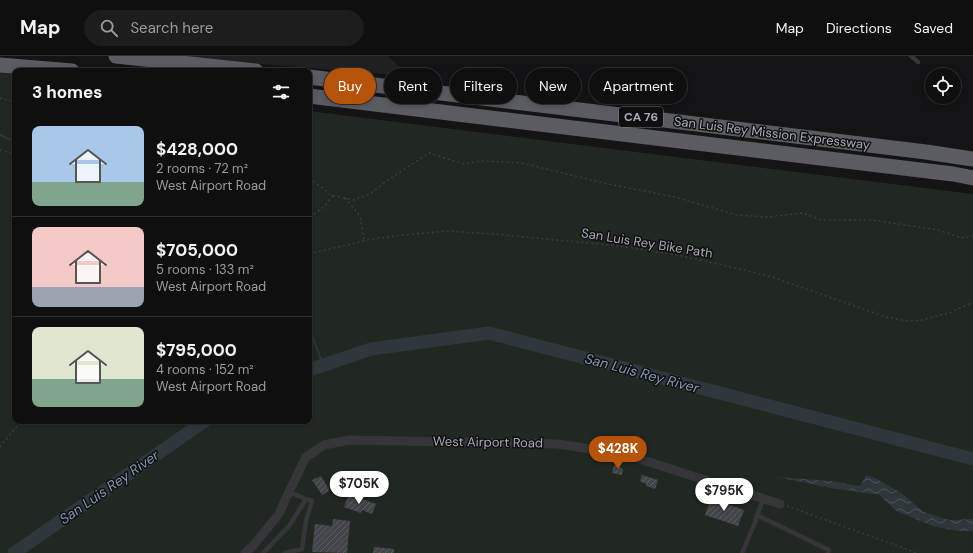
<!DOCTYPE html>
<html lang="en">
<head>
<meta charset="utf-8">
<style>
  :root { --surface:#0f0f10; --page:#1d1d1e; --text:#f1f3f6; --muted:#9b9c9f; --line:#2f2f30; --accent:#b45309 }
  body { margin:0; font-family:"DM Sans",sans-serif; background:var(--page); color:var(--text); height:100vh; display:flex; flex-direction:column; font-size:15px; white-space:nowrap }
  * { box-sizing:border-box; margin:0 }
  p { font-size:13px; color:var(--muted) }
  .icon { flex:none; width:22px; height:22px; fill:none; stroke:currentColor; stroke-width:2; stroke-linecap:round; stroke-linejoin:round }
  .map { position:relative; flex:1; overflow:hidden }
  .details { position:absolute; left:12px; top:12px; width:300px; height:356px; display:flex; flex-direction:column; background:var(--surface); border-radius:8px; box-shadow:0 2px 6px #0003,0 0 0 1px var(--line) }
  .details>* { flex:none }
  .banner { position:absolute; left:324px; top:12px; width:380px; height:36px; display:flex; gap:8px }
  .tools { position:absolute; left:925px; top:12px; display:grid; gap:8px }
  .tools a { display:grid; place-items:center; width:36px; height:36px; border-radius:50%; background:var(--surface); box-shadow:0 2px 6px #0003,0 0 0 1px var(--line); font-size:20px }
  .price { position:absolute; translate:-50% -34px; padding:0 9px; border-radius:14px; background:#fff; color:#222; font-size:13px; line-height:26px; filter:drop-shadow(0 1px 2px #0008) }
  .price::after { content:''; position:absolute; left:50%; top:24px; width:12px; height:9px; margin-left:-6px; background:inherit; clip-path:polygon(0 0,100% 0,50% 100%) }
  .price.current { background:var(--accent); color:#fff }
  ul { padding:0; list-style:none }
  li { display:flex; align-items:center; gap:12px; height:100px; padding:0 20px }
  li+li { border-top:1px solid var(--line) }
  li span { display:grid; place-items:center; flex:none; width:112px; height:80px; border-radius:8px; color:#555 }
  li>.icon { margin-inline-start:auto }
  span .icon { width:48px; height:48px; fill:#fffc; stroke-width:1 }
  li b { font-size:17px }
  h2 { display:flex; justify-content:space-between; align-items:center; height:48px; padding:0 20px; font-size:17px }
  .pill { padding:0 14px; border-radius:18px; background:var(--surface); box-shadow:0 2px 6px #0003,0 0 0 1px var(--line); font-size:14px; line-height:36px }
  .pill.current { background:var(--accent); color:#fff }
  header { display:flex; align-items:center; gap:24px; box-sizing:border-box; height:56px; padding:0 20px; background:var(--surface); border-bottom:1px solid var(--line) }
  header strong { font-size:19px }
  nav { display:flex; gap:22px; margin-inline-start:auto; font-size:14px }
  .search { width:280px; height:36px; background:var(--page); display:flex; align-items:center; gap:10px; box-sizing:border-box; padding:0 14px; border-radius:22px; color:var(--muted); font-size:15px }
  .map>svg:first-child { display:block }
  .built { fill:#202023 }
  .green { fill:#212821 }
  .water { fill:url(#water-waves) }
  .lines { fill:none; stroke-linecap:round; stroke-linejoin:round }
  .stream { stroke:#2f373d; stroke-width:2 }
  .river { stroke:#2f373d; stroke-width:13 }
  .building { fill:url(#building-hatch) }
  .path { stroke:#3c3d41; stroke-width:1.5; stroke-dasharray:2 3; stroke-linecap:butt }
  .service { stroke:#36363a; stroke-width:4.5 }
  .minor { stroke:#36363a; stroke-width:9 }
  .trunk { stroke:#5a5c62; stroke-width:15 }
  .labels { text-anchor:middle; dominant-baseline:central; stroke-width:3; stroke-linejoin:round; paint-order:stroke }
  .shield { fill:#0f0f11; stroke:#797d84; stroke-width:1 }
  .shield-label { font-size:12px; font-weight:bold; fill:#a7acb5 }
  .street-label { font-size:13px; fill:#a7acb5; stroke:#0f0f11 }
  .water-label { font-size:14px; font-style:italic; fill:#8199ad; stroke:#0f0f11 }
</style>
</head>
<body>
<header>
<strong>Map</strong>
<div class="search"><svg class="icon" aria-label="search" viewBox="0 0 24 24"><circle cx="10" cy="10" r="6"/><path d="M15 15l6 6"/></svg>Search here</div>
<nav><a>Map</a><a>Directions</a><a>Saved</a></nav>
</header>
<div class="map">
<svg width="973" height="497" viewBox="0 0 973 497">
  <defs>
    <pattern id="water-waves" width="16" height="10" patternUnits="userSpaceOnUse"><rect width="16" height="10" fill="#2f373d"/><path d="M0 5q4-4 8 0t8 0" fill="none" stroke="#4a5157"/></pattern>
    <pattern id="building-hatch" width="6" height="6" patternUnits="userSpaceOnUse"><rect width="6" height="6" fill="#434449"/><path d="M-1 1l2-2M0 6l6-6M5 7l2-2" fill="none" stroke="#5b5c61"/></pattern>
  </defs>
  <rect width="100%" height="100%" fill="#141416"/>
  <!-- built -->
  <path class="built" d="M162 0H388L408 20Z"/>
  <!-- green -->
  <path class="green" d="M0 16 15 18V365H309V55L973 138V463L949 464 924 456 900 436 866 419 860 430 832 425 779 422 859 436 879 439 896 455 935 471 958 475H973V497H0Z"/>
  <!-- water -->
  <path class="water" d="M866 419 875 422 900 436 924 456 949 464 973 463V475H958L935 471 896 455 879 439 831 432 776 421 832 425 860 430Z"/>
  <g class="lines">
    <!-- stream -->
    <path class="stream" d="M0 79 15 86
      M309 271 323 309"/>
    <!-- river -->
    <path class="river" d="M309 314 371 293 489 277 973 403
      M14 497 205 365"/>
  </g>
  <!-- building -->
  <path class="building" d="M614 409 622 412 623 413 622 419 612 417Z
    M642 419 658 424 655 433 646 430V428L640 425Z
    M321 420 329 433 328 434 329 435 322 439 312 424Z
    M349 438 376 448 372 458 362 454 361 457 344 451Z
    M711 442 744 454 738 470 705 459Z
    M333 463 350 465 347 497 312 496 315 468 332 470Z
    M374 491 394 493V497H373Z"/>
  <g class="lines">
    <!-- path -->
    <path class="path" d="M0 42 15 46
      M0 94 15 98
      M309 122 331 139 353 144 370 138 388 124 429 97 464 108 481 105 522 107 603 127 675 141 737 159 767 161 803 157 821 164H872L938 174 961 182 973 180
      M345 142 360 160 364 184
      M309 156 314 158 324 151 333 139
      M309 198 372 183 412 178 448 175 493 178 620 190 677 199 727 210 772 221 886 261 907 265 922 264 949 257 973 246
      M0 391 21 365
      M787 450 917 497"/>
    <!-- service -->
    <path class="service" d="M911 0 918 6
      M757 459 829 494 828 497
      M263 497 289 470 306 443 289 436
      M285 497 302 493 306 465 312 445 306 443
      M742 497 754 469 763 443"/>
    <!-- minor -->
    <path class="minor" d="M245 497 252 491 279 458 285 444 306 401 324 389 349 384 557 388 624 398 780 448"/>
    <!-- trunk -->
    <path class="trunk" d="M116 0 256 15
      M0 9 72 15
      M309 21 926 96 973 103
      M309 40 953 118 973 122"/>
  </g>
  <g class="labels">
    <!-- shield labels -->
    <rect class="shield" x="619" y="51" width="44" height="20" rx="3"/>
    <g class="shield-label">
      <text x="641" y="61">CA 76</text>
    </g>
    <!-- street labels -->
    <g class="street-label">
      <text transform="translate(772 77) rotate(7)">San Luis Rey Mission Expressway</text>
      <text transform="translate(647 187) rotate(9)">San Luis Rey Bike Path</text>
      <text transform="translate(488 386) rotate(1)">West Airport Road</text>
    </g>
    <!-- water labels -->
    <g class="water-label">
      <text transform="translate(642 317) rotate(15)">San Luis Rey River</text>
      <text transform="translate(109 431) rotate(-35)">San Luis Rey River</text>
    </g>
  </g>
</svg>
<div class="tools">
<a><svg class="icon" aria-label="locate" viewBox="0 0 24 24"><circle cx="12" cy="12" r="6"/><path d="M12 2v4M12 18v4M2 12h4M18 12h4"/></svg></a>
</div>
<b class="price current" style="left:618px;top:414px">$428K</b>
<b class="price" style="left:359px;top:449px">$705K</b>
<b class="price" style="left:724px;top:456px">$795K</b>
<div class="banner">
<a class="pill current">Buy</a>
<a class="pill">Rent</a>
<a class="pill">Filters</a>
<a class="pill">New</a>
<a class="pill">Apartment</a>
</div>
<section class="details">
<h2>3 homes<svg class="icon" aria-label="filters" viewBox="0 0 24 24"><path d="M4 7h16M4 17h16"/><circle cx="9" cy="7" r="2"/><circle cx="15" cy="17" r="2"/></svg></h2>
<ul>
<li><span style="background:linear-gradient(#a9c7e8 70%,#7fa58c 0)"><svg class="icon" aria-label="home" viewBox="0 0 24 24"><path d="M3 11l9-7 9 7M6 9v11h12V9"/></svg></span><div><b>$428,000</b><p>2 rooms · 72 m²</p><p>West Airport Road</p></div></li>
<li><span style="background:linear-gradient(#f6c9c9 75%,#9aa5b1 0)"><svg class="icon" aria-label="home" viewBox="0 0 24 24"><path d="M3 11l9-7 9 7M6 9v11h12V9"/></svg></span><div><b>$705,000</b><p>5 rooms · 133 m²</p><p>West Airport Road</p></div></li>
<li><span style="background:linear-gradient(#dfe7d0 65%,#7fa58c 0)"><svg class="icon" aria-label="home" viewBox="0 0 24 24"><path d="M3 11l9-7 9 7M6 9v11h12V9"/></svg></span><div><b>$795,000</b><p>4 rooms · 152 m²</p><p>West Airport Road</p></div></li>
</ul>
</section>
</div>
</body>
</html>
